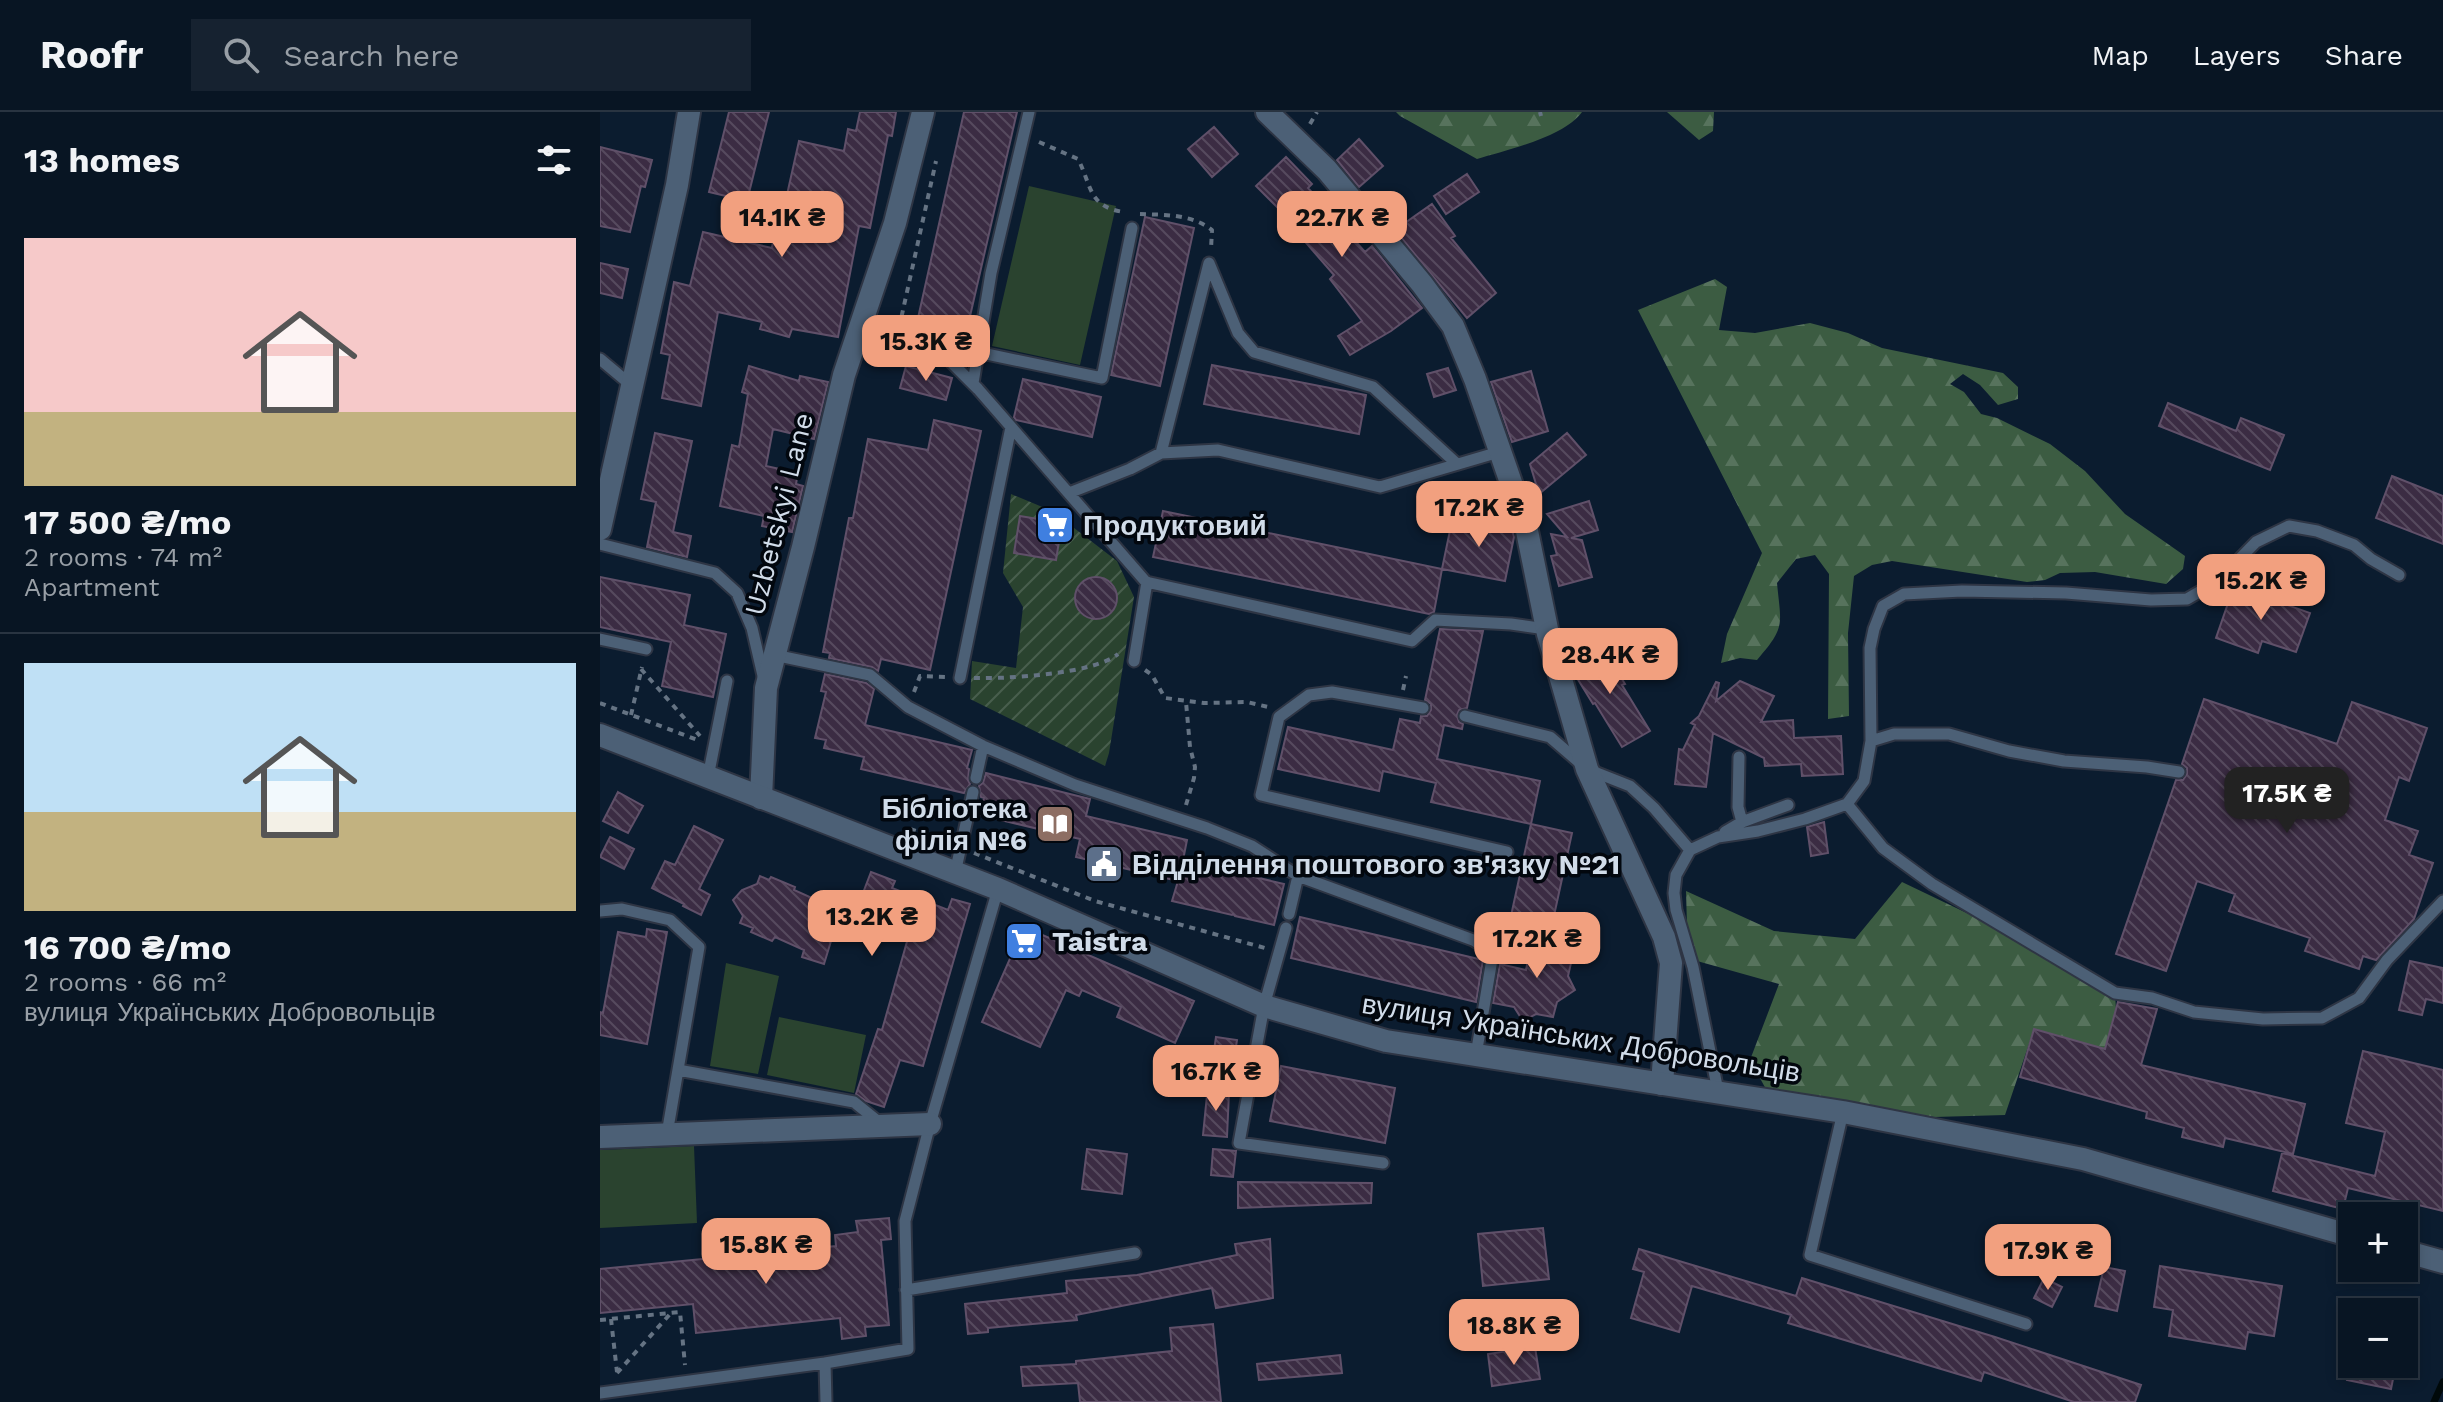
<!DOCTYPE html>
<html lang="en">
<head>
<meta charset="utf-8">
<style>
  :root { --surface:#081523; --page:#162230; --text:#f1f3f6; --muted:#989fa6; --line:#293441; --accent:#f2a07f }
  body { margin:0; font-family:"Work Sans",sans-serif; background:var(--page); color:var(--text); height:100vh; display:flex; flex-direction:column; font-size:30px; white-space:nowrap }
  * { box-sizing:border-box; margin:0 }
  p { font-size:26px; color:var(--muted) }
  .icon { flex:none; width:44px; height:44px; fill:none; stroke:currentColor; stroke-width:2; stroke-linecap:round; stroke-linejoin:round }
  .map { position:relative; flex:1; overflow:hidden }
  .panel { display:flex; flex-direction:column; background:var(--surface); width:600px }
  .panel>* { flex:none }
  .fabs { position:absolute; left:1738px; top:1090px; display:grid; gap:16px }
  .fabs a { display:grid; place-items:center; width:80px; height:80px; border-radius:0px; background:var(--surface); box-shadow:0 4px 12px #0003,0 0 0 2px var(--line); font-size:40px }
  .price { position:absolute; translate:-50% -68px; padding:0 18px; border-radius:16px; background:var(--accent); color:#111; font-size:26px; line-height:52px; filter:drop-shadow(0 2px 4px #0008) }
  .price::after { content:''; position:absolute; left:50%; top:48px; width:24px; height:18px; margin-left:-12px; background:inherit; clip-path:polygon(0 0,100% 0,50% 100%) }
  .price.active { background:#222; color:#fff }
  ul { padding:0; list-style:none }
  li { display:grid; align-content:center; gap:16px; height:424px; padding:0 24px }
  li+li { border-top:2px solid var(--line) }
  li span { display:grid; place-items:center; height:248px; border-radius:0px; color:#555 }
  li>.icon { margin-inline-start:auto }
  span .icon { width:144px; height:144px; fill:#fffc; stroke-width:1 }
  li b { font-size:34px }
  h2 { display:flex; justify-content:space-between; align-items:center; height:96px; padding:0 24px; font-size:34px }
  header { display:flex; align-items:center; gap:48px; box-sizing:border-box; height:112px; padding:0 40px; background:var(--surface); border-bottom:2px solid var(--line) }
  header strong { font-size:38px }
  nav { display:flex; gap:44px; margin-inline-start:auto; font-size:28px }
  .search { width:560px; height:72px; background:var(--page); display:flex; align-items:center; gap:20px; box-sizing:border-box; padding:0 28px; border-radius:0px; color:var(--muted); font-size:30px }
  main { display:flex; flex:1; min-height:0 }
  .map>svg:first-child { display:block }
  .forest { fill:url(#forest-firs) }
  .park { fill:#2a432f }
  .garden { fill:url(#garden-furrows) }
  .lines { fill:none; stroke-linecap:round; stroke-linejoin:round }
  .stream { stroke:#00090a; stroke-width:7 }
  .building { fill:url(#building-back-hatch); stroke:#605069; stroke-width:2 }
  .service-casing { stroke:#2e3544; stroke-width:15 }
  .minor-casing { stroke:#2e3544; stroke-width:26 }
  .tertiary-casing { stroke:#2e3544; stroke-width:26 }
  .path { stroke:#657383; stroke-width:4; stroke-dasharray:6 6; stroke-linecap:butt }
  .service { stroke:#4c6076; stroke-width:11 }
  .minor { stroke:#4c6076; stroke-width:22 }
  .tertiary { stroke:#4c6076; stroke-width:22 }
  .labels { text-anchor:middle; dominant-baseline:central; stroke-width:7; stroke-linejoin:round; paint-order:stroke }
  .street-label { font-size:28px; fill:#d1dce9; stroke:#02070e }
  .poi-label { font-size:28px; font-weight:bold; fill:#d1dce9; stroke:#02070e; text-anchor:start }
</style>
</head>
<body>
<header>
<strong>Roofr</strong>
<div class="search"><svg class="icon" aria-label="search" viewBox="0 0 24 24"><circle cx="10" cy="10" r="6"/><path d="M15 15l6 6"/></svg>Search here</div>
<nav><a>Map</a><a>Layers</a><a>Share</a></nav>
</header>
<main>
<section class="panel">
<h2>13 homes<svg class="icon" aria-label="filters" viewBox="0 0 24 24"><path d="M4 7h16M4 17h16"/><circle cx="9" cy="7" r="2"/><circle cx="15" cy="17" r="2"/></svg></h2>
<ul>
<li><span style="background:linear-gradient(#f6c9c9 70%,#c2b280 0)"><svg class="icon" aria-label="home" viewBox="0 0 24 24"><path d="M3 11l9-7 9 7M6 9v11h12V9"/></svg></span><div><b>17 500 ₴/mo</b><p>2 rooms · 74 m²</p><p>Apartment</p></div></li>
<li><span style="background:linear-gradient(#bfe0f5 60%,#c2b280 0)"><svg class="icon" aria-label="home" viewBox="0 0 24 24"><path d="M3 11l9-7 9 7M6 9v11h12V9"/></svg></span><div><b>16 700 ₴/mo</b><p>2 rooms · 66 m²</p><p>вулиця Українських Добровольців</p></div></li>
</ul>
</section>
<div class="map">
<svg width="1843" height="1290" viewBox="0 0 1843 1290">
  <defs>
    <pattern id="forest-firs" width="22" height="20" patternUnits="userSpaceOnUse" patternTransform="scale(2)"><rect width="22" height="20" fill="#3c5c42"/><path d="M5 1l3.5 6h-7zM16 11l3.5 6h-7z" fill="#57735d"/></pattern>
    <pattern id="garden-furrows" width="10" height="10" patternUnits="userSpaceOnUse" patternTransform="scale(2)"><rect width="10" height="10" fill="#2a432f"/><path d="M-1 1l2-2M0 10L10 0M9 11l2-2" fill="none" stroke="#485e4d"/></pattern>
    <pattern id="building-back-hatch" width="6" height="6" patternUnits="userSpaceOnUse" patternTransform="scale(2)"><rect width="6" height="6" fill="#3b2c43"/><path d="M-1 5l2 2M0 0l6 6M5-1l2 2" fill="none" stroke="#564a5e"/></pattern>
  </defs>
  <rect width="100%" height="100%" fill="#0b1c2f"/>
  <!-- forest -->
  <path class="forest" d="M796 0H982C964 25 907 38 877 47L800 4Z
    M1067 0H1114L1113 19 1099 28Z
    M1115 167 1127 175 1119 218 1155 221 1210 211 1248 221 1282 236 1403 261 1418 275V287L1398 293 1380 273 1363 262 1350 272 1364 280 1381 302 1397 306 1450 332 1485 359 1525 402 1585 444 1583 457 1566 472 1495 460 1460 461 1445 468 1427 470 1292 449 1272 453 1254 464 1248 521 1249 604 1228 607 1229 462 1215 443 1196 447 1177 471C1181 513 1186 515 1157 548L1140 546 1121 551 1127 522 1162 441 1038 198Z
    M1302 770 1448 840 1515 881 1516 898 1505 937 1434 917 1405 1003 1334 1005 1167 979 1150 948 1179 872 1097 849 1087 814 1086 779 1174 819 1255 827Z"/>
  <!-- park -->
  <path class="park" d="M429 74 516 94 480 253 392 234Z
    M126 851 179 864 158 962 110 954Z
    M179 905 266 923 254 981 167 963Z
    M94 1034 97 1111 0 1116V1038Z"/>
  <!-- garden -->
  <path class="garden" d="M411 382 452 399 517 449 534 485 509 641 505 654 370 587 372 549 416 556 423 495 403 461Z"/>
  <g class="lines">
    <!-- stream -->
    <path class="stream" d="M1834 1290 1843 1270"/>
  </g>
  <!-- building -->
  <path class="building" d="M129 0H169L147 89 109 80Z
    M260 0H296L292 24 288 23 270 116 259 114 238 225 192 217 189 225 160 217 162 210 118 200 101 294 62 286 70 243 61 241 74 170 90 174 103 120 172 136 174 123H178L199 29 244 39 248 17 256 19Z
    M364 0H417L365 226 316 215Z
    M614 15 638 42 612 65 588 37Z
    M759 27 783 54 759 75 737 48Z
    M0 35 52 48 45 75 41 74 30 120 0 114Z
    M686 45 712 72 708 76 765 140 772 134 822 196 791 219 750 243 738 224 762 209 730 167 734 163 694 117 697 115 656 74Z
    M867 62 879 80 846 102 834 84Z
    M832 92 855 124 851 126 896 181 867 206 795 118Z
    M545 105 594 116 560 274 511 263Z
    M0 151 28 157 22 186 0 181Z
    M612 253 766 283 759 322 604 292Z
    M149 254 199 269 200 264 228 270 214 327 173 317 166 354 198 361 196 372 203 374 192 420 162 414 164 404 120 394 132 333 139 335 148 282 142 280Z
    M306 254 352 266 346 288 300 276Z
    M848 256 856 278 834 285 827 262Z
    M931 259 948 319 912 330 891 270Z
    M423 267 501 285 492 325 416 308 414 305Z
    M1568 291 1636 319 1641 306 1684 323 1670 358 1559 314Z
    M334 308 381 319 330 558 281 547 278 559 272 555 229 546 230 541 223 540 249 406H253L268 327 328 338Z
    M55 321 92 329 73 420 91 424 87 445 47 435 56 390 41 387Z
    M967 321 986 343 939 382 930 352Z
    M1792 364 1843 384V432L1776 406Z
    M989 389 998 418 971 426 982 428 992 465 959 474 951 444 957 443 951 422 967 425 947 402Z
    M563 399 842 457 834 500 829 502 553 445Z
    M420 404 462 411 456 448 414 441Z
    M853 404 902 413 897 417 911 413 914 425 905 469 842 457Z
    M0 465 90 483 84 513 126 522 113 585 62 574 71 530 0 515Z
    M475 486a21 21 0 1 1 42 0a21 21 0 1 1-42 0Z
    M1634 474 1710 501 1696 540 1662 529 1658 541 1616 526Z
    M840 517 883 519 867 596 859 598 857 603 859 610 863 612 862 617 844 613 837 647 940 669 931 712 831 690 836 671 783 659 779 679 678 657 688 615 793 638 800 607 820 611 821 604H827L831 598V592L825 588Z
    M1002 534 1025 572 1022 573 1050 619 1022 635 995 591 993 592 974 561 972 553Z
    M225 562 266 571 274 577 265 613 372 638 367 656 369 657 368 668 370 672 364 681 261 657 264 645 224 636 226 628 215 626 226 580 221 579Z
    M1140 569 1174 584 1161 610 1193 608 1194 626 1241 624 1243 662 1202 664 1201 652 1165 654 1164 646 1113 621 1106 675 1075 672 1079 637 1083 638 1095 613 1091 611 1099 604 1116 570 1119 571 1116 589Z
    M1604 587 1737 632 1752 590 1827 616 1809 669 1799 665 1785 708 1818 719 1809 743 1833 751 1814 807 1776 848 1763 844 1759 857 1705 839 1710 826 1629 799 1635 782 1597 769 1566 859 1516 842 1576 668H1583L1587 662V656L1582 652Z
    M386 661 490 687 486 704 587 728 583 748 684 772 674 813 635 804 633 802 632 803 572 789 578 769 476 745 480 727 380 703 384 686 381 685 379 674 383 671Z
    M18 680 43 694 28 721 3 709Z
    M1224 710 1228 741 1211 744 1207 715Z
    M931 712 972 721 950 822 909 813Z
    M94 714 123 728 99 777 110 783 101 803 83 794 84 792 52 776 65 749 75 753Z
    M10 725 34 737 24 757 0 745Z
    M271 760 295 769 292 776 348 798 352 787 370 792 323 954 300 948 284 995 266 989 256 982 278 917 282 918 308 826 273 813 268 827 235 816 224 852 202 845 204 838 175 825 172 829 151 820 153 816 140 811 143 804 133 788 142 778 157 772 160 764 169 768 171 765 195 775 194 778 234 796 237 787 258 794Z
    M700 805 883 848 876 890 691 846Z
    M424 815 594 889 575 931 517 905 521 895 482 878 479 884 466 878 440 935 382 910Z
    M47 817 67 820 47 932 0 923V900L3 901 18 820 46 825Z
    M933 823 972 831 967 850 971 851 968 864 975 878 957 890 953 905 936 902 923 909 914 895 893 891 900 852 926 858Z
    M1810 849 1843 856V891L1826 887 1822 903 1799 898Z
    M1518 890 1557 897 1541 953 1705 992 1693 1042 1625 1026 1623 1035 1582 1025 1584 1016 1546 1006 1547 1000 1420 965 1434 917 1505 937Z
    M616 925 637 928 632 961 612 952Z
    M1763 939 1843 958V1099L1748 1076 1743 1097 1673 1079 1682 1041 1775 1064 1785 1020 1746 1011Z
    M681 954 795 976 785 1031 670 1009Z
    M608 973 629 980 627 1025 603 1023Z
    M487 1037 527 1042 522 1082 482 1077Z
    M613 1037 636 1039 633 1065 611 1063Z
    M638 1070 772 1071 771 1091 638 1096Z
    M289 1106 291 1127 281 1128 289 1213 265 1215 266 1224 242 1227 240 1206 96 1221 93 1192 0 1201V1157L236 1134 235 1123 258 1120 256 1109Z
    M943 1116 949 1167 883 1174 878 1122Z
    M670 1127 673 1186 616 1196 612 1176 476 1203 477 1208 388 1216V1220L368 1222 365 1192 467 1181 466 1169 537 1163 637 1143 635 1132Z
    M1039 1137 1196 1184 1202 1166 1395 1225 1541 1273 1535 1290H1474L1384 1260 1381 1269 1188 1211 1191 1203 1092 1174 1079 1220 1031 1206 1044 1160 1033 1157Z
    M1560 1154 1682 1174 1674 1224 1648 1220 1645 1237 1569 1224 1573 1198 1554 1195Z
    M1504 1155 1525 1159 1517 1199 1495 1194Z
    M1444 1166 1462 1175 1452 1195 1434 1186Z
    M613 1212 621 1290H480L478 1271 423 1274 421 1255 476 1252V1249L572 1239 570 1216Z
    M935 1235 940 1267 892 1274 888 1242Z
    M740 1243 742 1261 659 1268 657 1252Z
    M1750 1252H1796L1791 1277 1747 1268Z"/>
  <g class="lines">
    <defs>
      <path id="service" d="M256 224 344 243 378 277 546 470 812 529 835 508 911 512 946 517
        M377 240 502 266 532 116
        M0 247 31 273
        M373 271 391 161 429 0
        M856 351 773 275 654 240 638 221 609 151 561 341 618 338 780 375 899 340
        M469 381 530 357 561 341
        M0 432 115 461 137 481 152 516 164 568
        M0 527 46 537
        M174 543 270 563 308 595 383 634 475 673 607 716 652 734 698 764 873 828 893 841 876 943
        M534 549 547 470
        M360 566 411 315
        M823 596 732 580 709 583 679 605 661 683 907 740
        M865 604 950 625 987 657 1030 674 1054 696 1090 738
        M1271 629 1294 622H1349L1409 639 1464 649 1547 655 1579 660
        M1139 645 1138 695 1142 710
        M108 665 127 569
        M376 666 383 634
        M1247 692 1283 736 1332 772 1515 881 1552 886 1594 900 1663 907 1722 906 1759 886 1787 848 1843 789
        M1125 720 1142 710 1188 693
        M355 761 373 680
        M0 799 22 797 70 808 99 835 67 1022
        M689 802 698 764
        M686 816 664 894 639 1031 783 1051
        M78 958 254 990 280 1011
        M1118 979 1093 855 1076 798 1074 781 1076 763 1090 738 1118 725 1158 719 1205 707 1247 692 1264 669 1271 629 1270 536 1274 517 1283 494 1304 482 1362 479 1466 481 1551 488 1587 487 1618 469 1656 430 1689 414 1717 419 1754 433 1771 447 1799 463
        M1243 1000 1210 1143 1426 1212
        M306 1178 535 1141
        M0 1281 225 1251
        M226 1290 225 1251 308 1237 305 1109 330 1012 398 777"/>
      <path id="minor" d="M667 0 727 58 822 172 853 214 875 267 926 414 948 522 987 657 1064 825 1071 851 1062 972
        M0 417 77 73 89 0
        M161 686 166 576 203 435 244 263 295 111 323 0
        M0 1025 330 1012"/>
      <path id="tertiary" d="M0 623 398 777 664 894 786 929 1243 1000 1483 1047 1752 1124
        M1804 1139 1843 1150"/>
    </defs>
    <!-- service casing -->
    <use href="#service" class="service-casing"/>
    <!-- minor casing -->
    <use href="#minor" class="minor-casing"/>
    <!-- tertiary casing -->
    <use href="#tertiary" class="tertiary-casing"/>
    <!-- path -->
    <path class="path" d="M940 0 941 4
      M710 12 717 0
      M439 30 478 47C492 74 488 95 524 100
      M540 102C565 103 592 102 612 118L611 137
      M299 216 336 49
      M41 557 100 624
      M545 558 552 563 565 586 604 591 647 590 668 595
      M374 566C407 567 494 562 518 542
      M803 578 806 564
      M314 580 320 564 346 565
      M0 591 100 629
      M31 603 42 555
      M586 693 594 666 595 655 590 635 586 590
      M310 717 347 730
      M374 741 495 789 665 836
      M11 1207 17 1260
      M0 1208 80 1200 85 1253
      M17 1261 71 1201"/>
    <!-- service -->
    <use href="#service" class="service"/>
    <!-- minor -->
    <use href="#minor" class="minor"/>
    <!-- tertiary -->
    <use href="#tertiary" class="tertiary"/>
  </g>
  <!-- icons -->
  <defs>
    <symbol id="supermarket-square" viewBox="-11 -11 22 22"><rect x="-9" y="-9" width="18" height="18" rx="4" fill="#3f7fe0" stroke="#02070e"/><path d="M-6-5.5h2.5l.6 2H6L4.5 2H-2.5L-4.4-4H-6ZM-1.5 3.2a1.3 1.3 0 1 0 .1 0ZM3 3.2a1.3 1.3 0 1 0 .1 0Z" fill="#fff"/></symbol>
    <symbol id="library-square" viewBox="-11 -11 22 22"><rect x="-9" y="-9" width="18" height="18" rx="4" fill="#8d6e63" stroke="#02070e"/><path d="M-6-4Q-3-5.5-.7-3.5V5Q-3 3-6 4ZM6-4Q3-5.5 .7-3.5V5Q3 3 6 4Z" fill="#fff"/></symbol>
    <symbol id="civic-square" viewBox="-11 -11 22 22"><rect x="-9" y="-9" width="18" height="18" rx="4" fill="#5c6f8a" stroke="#02070e"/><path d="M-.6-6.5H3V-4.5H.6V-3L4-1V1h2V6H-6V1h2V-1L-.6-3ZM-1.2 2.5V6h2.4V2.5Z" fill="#fff"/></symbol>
  </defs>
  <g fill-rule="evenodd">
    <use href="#supermarket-square" x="433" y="391" width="44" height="44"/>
    <use href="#library-square" x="433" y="690" width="44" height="44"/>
    <use href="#civic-square" x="482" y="730" width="44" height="44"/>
    <use href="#supermarket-square" x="402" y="807" width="44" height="44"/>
  </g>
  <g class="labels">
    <!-- street labels -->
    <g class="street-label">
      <text transform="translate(179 402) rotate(-76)">Uzbetskyi Lane</text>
      <text transform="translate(981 926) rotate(9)">вулиця Українських Добровольців</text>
    </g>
    <!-- poi labels -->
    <g class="poi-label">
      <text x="483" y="413">Продуктовий</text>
      <text x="427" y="696" text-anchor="end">Бібліотека<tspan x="427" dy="32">філія №6</tspan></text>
      <text x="532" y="752">Відділення поштового зв'язку №21</text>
      <text x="452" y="829">Taistra</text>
    </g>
  </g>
</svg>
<div class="fabs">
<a>+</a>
<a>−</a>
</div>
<b class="price" style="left:182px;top:147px">14.1K ₴</b>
<b class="price" style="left:742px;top:147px">22.7K ₴</b>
<b class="price" style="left:326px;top:271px">15.3K ₴</b>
<b class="price" style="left:879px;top:437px">17.2K ₴</b>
<b class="price" style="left:1661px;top:510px">15.2K ₴</b>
<b class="price" style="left:1010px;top:584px">28.4K ₴</b>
<b class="price active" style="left:1687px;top:723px">17.5K ₴</b>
<b class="price" style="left:272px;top:846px">13.2K ₴</b>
<b class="price" style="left:937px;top:868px">17.2K ₴</b>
<b class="price" style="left:616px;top:1001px">16.7K ₴</b>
<b class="price" style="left:166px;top:1174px">15.8K ₴</b>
<b class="price" style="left:1448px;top:1180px">17.9K ₴</b>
<b class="price" style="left:914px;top:1255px">18.8K ₴</b>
</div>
</main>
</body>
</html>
